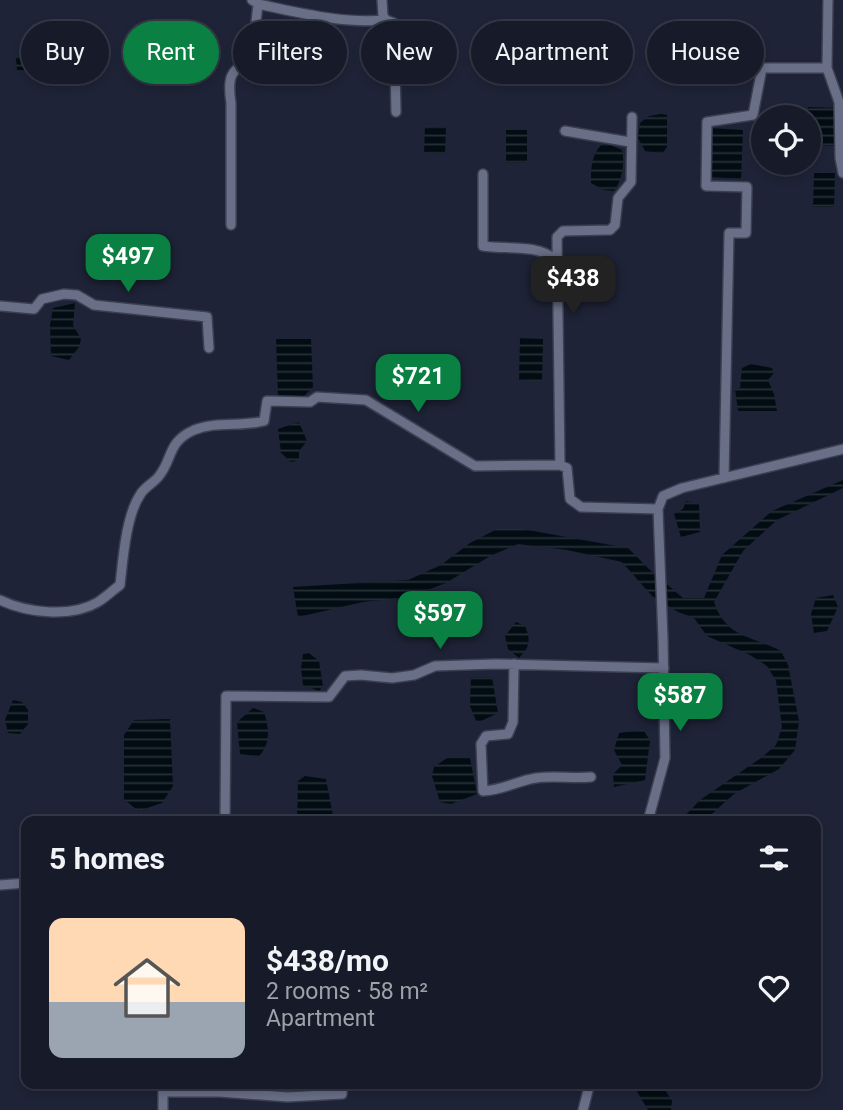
<!DOCTYPE html>
<html lang="en">
<head>
<meta charset="utf-8">
<style>
  :root { --surface:#161a29; --page:#1f2331; --text:#f1f3f6; --muted:#9ea1a8; --line:#353846; --accent:#0b8043 }
  body { margin:0; font-family:Roboto,sans-serif; background:var(--page); color:var(--text); height:100vh; display:flex; flex-direction:column; font-size:26px; white-space:nowrap }
  * { box-sizing:border-box; margin:0 }
  p { font-size:23px; color:var(--muted) }
  .icon { flex:none; width:38px; height:38px; fill:none; stroke:currentColor; stroke-width:2; stroke-linecap:round; stroke-linejoin:round }
  .map { position:relative; flex:1; overflow:hidden }
  .side { position:absolute; left:21px; top:816px; width:800px; height:273px; display:flex; flex-direction:column; background:var(--surface); border-radius:14px; box-shadow:0 4px 10px #0003,0 0 0 2px var(--line) }
  .side>* { flex:none }
  .banner { position:absolute; left:21px; top:21px; width:802px; height:63px; display:flex; gap:14px }
  .buttons { position:absolute; left:751px; top:105px; display:grid; gap:14px }
  .buttons a { display:grid; place-items:center; width:70px; height:70px; border-radius:50%; background:var(--surface); box-shadow:0 4px 10px #0003,0 0 0 2px var(--line); font-size:35px }
  .price { position:absolute; translate:-50% -60px; padding:0 16px; border-radius:14px; background:var(--accent); color:#fff; font-size:23px; line-height:46px; filter:drop-shadow(0 2px 4px #0008) }
  .price::after { content:''; position:absolute; left:50%; top:42px; width:21px; height:16px; margin-left:-10px; background:inherit; clip-path:polygon(0 0,100% 0,50% 100%) }
  .price.current { background:#222; color:#fff }
  ul { padding:0; list-style:none }
  li { display:flex; align-items:center; gap:21px; height:175px; padding:0 28px }
  li+li { border-top:2px solid var(--line) }
  li span { display:grid; place-items:center; flex:none; width:196px; height:140px; border-radius:14px; color:#555 }
  li>.icon { margin-inline-start:auto }
  span .icon { width:84px; height:84px; fill:#fffc; stroke-width:1 }
  li b { font-size:30px }
  h2 { display:flex; justify-content:space-between; align-items:center; height:84px; padding:0 28px; font-size:30px }
  .tag { padding:0 24px; border-radius:32px; background:var(--surface); box-shadow:0 4px 10px #0003,0 0 0 2px var(--line); font-size:24px; line-height:63px }
  .tag.current { background:var(--accent); color:#fff }
  .map>svg:first-child { display:block }
  .water { fill:url(#water-rules) }
  .lines { fill:none; stroke-linecap:round; stroke-linejoin:round }
  .minor-casing { stroke:#3c3f50; stroke-width:12 }
  .minor { stroke:#696f87; stroke-width:9 }
</style>
</head>
<body>
<div class="map">
<svg width="843" height="1110" viewBox="0 0 843 1110">
  <defs>
    <pattern id="water-rules" width="6" height="5" patternUnits="userSpaceOnUse" patternTransform="scale(1.75)"><rect width="6" height="5" fill="#020d13"/><path d="M0 2.5h6" fill="none" stroke="#263036"/></pattern>
  </defs>
  <rect width="100%" height="100%" fill="#1e2337"/>
  <!-- water -->
  <path class="water" d="M20 56 53 57C58 59 56 66 54 70H17L16 58Z
    M808 107 836 108 834 146 809 145Z
    M661 114 667 115V147L662 154 645 151 638 138 640 123 649 116Z
    M425 126 446 127 445 153 424 152Z
    M711 128 743 130 741 179 709 177Z
    M506 130H527V163H506Z
    M601 145H610L622 150C625 164 622 180 614 191L604 190 591 183C591 169 591 156 601 145Z
    M814 173H835L834 207H813Z
    M75 303 73 325 81 339 79 347 69 360 51 356 50 325 53 308Z
    M520 338 543 339 542 381 519 380Z
    M276 339H311L313 387 304 396 278 395Z
    M751 364 772 368 774 373 768 380 774 394 777 411H738L735 389 740 388 742 368Z
    M299 422 307 441 299 451V460L291 462 281 453 278 429Z
    M843 480V488L777 520 743 551 714 602C726 638 752 636 781 651L788 665 799 721 795 750 779 769 734 794 704 821H680L700 800 761 758 776 745 782 727 776 681 767 666 750 655 707 636 694 618 678 612 652 596 622 562 567 550 518 544 490 556 446 583 409 597 363 602 298 617 293 587 408 580 441 565 470 543 497 529H522L628 548 649 569 683 598H704L722 555 772 511Z
    M686 501 699 504 700 532 681 537 674 514 683 509Z
    M833 595 838 607 827 631 814 633 811 614 816 598Z
    M516 622 525 626C531 640 530 647 519 658L508 649 505 636Z
    M309 653 319 661 323 686 319 691 303 685 301 668 303 654Z
    M471 677H492L498 713 477 723 470 706Z
    M13 700 22 702 28 710V724L20 734 8 733 5 720Z
    M253 708 264 712C269 727 271 744 259 756L240 754 237 722Z
    M170 719 173 786 162 803 138 811 124 799V735L134 720Z
    M643 730 650 740 645 780 614 787 613 774 622 765 614 750 619 733Z
    M447 758H470L477 794 451 804 440 802 432 776 434 767Z
    M305 776 326 779 334 821H297L298 781Z
    M632 1083H661L672 1101 671 1110H648Z"/>
  <g class="lines">
    <defs>
      <path id="minor" d="M252 0 258 4C301 13 343 24 386 20
        M382 0 383 16 386 20 394 23 396 112
        M828 0 827 68 839 102 840 158 843 173
        M632 117 631 182 618 198 615 225 610 230 563 231 557 237 560 465 567 468 570 499 581 507 658 509
        M565 131 630 142
        M483 174V246C506 250 537 243 556 260
        M231 225V103C227 78 230 70 252 58L258 4
        M0 306 34 309 42 299 64 294 77 295 94 305 207 317 209 348
        M724 478 729 233H746L747 187 706 186 707 122 753 115 762 68H827
        M0 600C27 613 71 618 98 602 106 597 113 590 120 585 123 559 126 516 140 495 144 487 154 483 159 476 173 459 167 442 194 430 216 421 242 427 264 421L267 401 310 402 317 397 366 400 475 466 560 465
        M514 664 513 722 508 734 486 736 481 744 483 791C504 790 516 781 536 778 554 775 573 779 591 777
        M225 821 226 696 329 697 345 676 361 675 392 678 414 675 435 666 495 664 664 668
        M648 821 665 758 663 639 658 509 663 496 682 488 843 449
        M0 885 26 883
        M163 1092H219L288 1097 342 1094 343 1083
        M163 1110V1083
        M583 1110 590 1083"/>
    </defs>
    <!-- minor casing -->
    <use href="#minor" class="minor-casing"/>
    <!-- minor -->
    <use href="#minor" class="minor"/>
  </g>
</svg>
<div class="buttons">
<a><svg class="icon" aria-label="locate" viewBox="0 0 24 24"><circle cx="12" cy="12" r="6"/><path d="M12 2v4M12 18v4M2 12h4M18 12h4"/></svg></a>
</div>
<b class="price" style="left:128px;top:294px">$497</b>
<b class="price current" style="left:573px;top:316px">$438</b>
<b class="price" style="left:418px;top:414px">$721</b>
<b class="price" style="left:440px;top:651px">$597</b>
<b class="price" style="left:680px;top:733px">$587</b>
<div class="banner">
<a class="tag">Buy</a>
<a class="tag current">Rent</a>
<a class="tag">Filters</a>
<a class="tag">New</a>
<a class="tag">Apartment</a>
<a class="tag">House</a>
</div>
<section class="side">
<h2>5 homes<svg class="icon" aria-label="filters" viewBox="0 0 24 24"><path d="M4 7h16M4 17h16"/><circle cx="9" cy="7" r="2"/><circle cx="15" cy="17" r="2"/></svg></h2>
<ul>
<li><span style="background:linear-gradient(#ffd9b3 60%,#9aa5b1 0)"><svg class="icon" aria-label="home" viewBox="0 0 24 24"><path d="M3 11l9-7 9 7M6 9v11h12V9"/></svg></span><div><b>$438/mo</b><p>2 rooms · 58 m²</p><p>Apartment</p></div><svg class="icon" aria-label="heart" viewBox="0 0 24 24"><path d="M12 20l-8-8c-3-5 5-10 8-4 3-6 11-1 8 4z"/></svg></li>
</ul>
</section>
</div>
</body>
</html>
